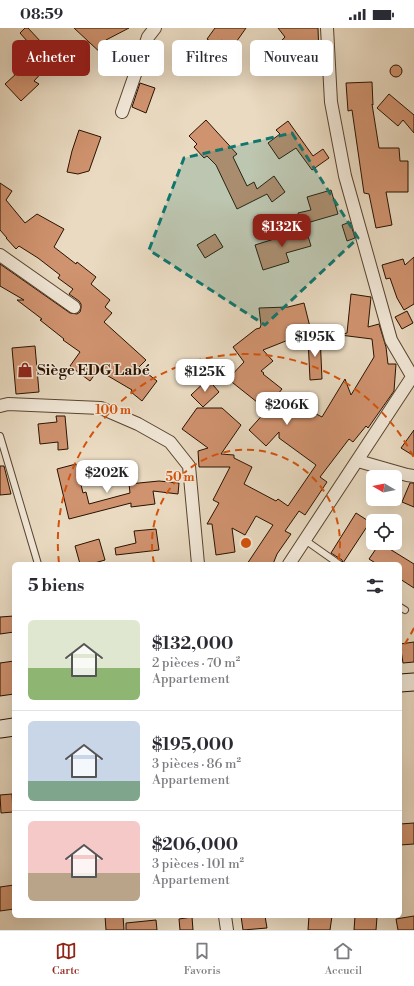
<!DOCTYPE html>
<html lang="fr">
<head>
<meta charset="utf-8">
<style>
  :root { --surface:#fff; --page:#f7f7f7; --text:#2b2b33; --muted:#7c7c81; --line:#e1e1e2; --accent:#8f2418 }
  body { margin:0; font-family:"Libre Bodoni",serif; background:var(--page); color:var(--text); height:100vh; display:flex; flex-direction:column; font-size:15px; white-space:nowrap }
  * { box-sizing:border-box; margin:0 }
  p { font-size:13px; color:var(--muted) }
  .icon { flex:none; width:22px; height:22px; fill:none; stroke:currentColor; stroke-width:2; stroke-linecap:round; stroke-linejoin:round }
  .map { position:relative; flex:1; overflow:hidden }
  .side { position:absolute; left:12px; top:534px; width:390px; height:356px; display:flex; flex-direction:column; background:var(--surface); border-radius:6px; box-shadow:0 4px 16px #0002 }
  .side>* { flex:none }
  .hud { position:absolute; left:12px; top:12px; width:390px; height:36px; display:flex; gap:8px }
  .needle { width:26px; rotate:280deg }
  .tools { position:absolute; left:366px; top:442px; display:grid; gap:8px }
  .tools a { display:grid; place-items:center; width:36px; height:36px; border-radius:6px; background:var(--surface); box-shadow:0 4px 16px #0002; font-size:20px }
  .price { position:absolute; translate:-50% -34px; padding:0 9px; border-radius:8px; background:#fff; color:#222; font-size:13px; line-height:26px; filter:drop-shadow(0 1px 2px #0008) }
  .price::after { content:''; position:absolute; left:50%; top:24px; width:12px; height:9px; margin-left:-6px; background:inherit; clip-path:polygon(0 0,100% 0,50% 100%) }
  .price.on { background:var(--accent); color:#fff }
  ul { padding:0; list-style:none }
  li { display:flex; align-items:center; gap:12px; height:100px; padding:0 16px }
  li+li { border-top:1px solid var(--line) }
  li span { display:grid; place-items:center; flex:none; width:112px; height:80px; border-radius:6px; color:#555 }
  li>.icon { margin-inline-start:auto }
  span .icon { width:48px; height:48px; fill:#fffc; stroke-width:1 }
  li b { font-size:17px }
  h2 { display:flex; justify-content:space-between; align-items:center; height:48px; padding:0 16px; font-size:17px }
  .tag { padding:0 14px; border-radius:6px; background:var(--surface); box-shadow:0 4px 16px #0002; font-size:14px; line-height:36px }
  .tag.on { background:var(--accent); color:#fff }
  .status { display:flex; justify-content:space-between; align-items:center; height:28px; padding:0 20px; background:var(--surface); direction:ltr }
  .status svg { height:11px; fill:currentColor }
  .dock { display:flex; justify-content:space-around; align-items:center; height:56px; border-top:1px solid var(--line); background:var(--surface); font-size:11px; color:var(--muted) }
  .dock a { display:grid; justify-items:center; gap:2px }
  .dock .on { color:var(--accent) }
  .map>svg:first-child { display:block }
  .building { fill:#d0936f; stroke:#291200 }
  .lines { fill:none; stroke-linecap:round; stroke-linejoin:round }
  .lane-casing { stroke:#594430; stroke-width:8 }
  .street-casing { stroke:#594430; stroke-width:14 }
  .secondary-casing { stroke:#291200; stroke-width:19 }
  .lane { stroke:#f1e7d7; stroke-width:6 }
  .street { stroke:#f1e7d7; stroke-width:12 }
  .secondary { stroke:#f1e7d7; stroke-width:17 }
  .marked { fill:#0f766e; fill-opacity:0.2; stroke:#0f766e; stroke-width:3; stroke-dasharray:8 5; stroke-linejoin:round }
  .ring { fill:none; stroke:#d5520b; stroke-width:2; stroke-dasharray:7 5 }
  .labels { text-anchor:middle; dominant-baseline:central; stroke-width:3; stroke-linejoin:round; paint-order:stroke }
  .poi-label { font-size:15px; font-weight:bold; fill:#291200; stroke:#f1e7d7; text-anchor:start }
  .centre { fill:#d5520b; stroke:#f1e7d7; stroke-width:2 }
  .ring-label { font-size:12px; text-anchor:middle; font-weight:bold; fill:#d5520b; stroke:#f1e7d7; stroke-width:3; stroke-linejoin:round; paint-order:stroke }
</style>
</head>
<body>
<div class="status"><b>08:59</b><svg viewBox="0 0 49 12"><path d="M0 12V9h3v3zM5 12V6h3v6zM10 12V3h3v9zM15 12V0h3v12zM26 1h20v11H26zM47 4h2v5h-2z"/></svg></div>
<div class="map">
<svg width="414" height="902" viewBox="0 0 414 902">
  <rect width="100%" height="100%" fill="#e9dac1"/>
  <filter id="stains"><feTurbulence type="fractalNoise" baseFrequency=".005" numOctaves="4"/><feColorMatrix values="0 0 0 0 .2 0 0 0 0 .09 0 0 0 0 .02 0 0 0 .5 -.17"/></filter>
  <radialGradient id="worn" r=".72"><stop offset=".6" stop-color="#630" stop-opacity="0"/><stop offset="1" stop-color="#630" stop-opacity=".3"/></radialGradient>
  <!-- building -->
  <path class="building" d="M25 0H28L42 15 35 22 20 5Z
    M74 0H129L106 12 128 32 119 42Z
    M215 0H246L232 20 221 12 217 18 207 11Z
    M278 0H318L319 28H321L322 39 308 40 295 24 280 41 266 29 285 9Z
    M56 29 34 53 39 56 21 73 5 56 17 45 19 46 27 36Z
    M390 43a6 6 0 1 1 12 0a6 6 0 1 1-12 0Z
    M372 54 373 77 372 76 379 120H399L400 133H408V164H386L392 197 376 200 369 166 364 165 352 82 348 83 346 55Z
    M140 55 155 60 146 85 132 79Z
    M389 66 414 87V105L403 92 398 98 377 80Z
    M206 92 237 126 233 129 247 158 254 154 257 161 274 148 285 164 272 174 267 166 237 181 216 137 207 128 204 130 194 119 197 116 189 108Z
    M288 93 313 128 323 121 329 130 312 142 296 120 279 131 268 115 280 106 276 102Z
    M79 102 101 109 89 143 78 146 67 144 72 123Z
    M0 155 12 163 6 172 25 195 37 186 64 201 54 219 76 236 77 234 96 249 91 256 110 272 105 279 112 285 104 294 146 332 139 339 157 353 142 373 131 364 132 362 98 342 90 353 70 338 80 324 63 312 64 311 40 292 42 291 17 272H24L0 258V236L70 285 77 286 80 284 81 280V276L79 273 69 266 73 261 58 250 60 247 38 230 19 218 16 221 6 210H7L0 202Z
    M331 162 338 186 300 197 298 185 311 182 307 169Z
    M350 194 355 210 347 213 342 197Z
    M305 198 311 218 286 225 289 234 263 242 255 217 290 206 289 203Z
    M215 206 223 219 205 230 197 217Z
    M414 229V276L404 282 397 270 390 250 386 251 382 237 403 231 405 237Z
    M351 266 371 269 368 299 379 296 386 319 388 336H396L394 363 368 400 366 398 353 414 349 411 320 449 327 454 305 487 299 483 285 503 291 506 277 526 273 536H247L273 497 256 488 245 507 232 500 235 524 216 527 212 496H207L219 475 213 472 230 439H199L198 423 208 420 182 401 197 380H222L241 397 221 426 234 427V430L252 439 244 456 276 473 278 471 288 478 316 437 279 410V404L266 418 249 402 267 382 228 351 244 334 233 319 256 301 260 300 261 297 259 280 288 279 304 275 311 303 263 322 273 333 261 343 264 345 263 346 282 361 278 366 322 389 345 351 351 367 374 329 372 311 340 307 347 305Z
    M407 283 413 295 402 301 395 289Z
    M320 307 322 351 310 352 308 311Z
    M35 318 39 364 16 366 12 320Z
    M208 351 219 364 203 379 191 367Z
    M56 388H65L68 421 58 422V414L40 416 38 396 57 394Z
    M414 402V428L401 420Z
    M76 436 83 465 86 464 89 476 130 465 129 456 159 453 179 455 178 466 153 463 155 476 131 479V475L69 491 57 441Z
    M0 438H4L11 466 0 467Z
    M410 455H414V479L402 474Z
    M356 485 370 494 343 535 342 532 331 525Z
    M156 501 159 522 116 527 115 520 136 515 134 503Z
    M99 511 105 532 91 536H80L75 518Z
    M380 515 414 536V560L400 551V536H377L369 531Z
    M14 588V604L0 606V589Z
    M414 614V634L403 635 400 616Z
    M14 633V666L0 668V635Z
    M12 766 13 784 1 785 0 767Z
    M414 795V816L400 817V796Z
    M14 857V881L0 883V859Z
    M105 888H123L124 902H106Z
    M241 888H265L267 900 243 902Z
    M309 888H332L330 902H308Z
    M355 888 377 889 376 902H354Z
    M414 888V902H398L396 891Z
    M192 889 193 902H180L179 891Z
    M156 892 157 902H126V895Z"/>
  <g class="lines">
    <defs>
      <path id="lane" d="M0 408 38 536
        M305 512 339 536
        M400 579 405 582"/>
      <path id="street" d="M327 0 331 74 345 148 391 312 412 348
        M122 84 148 9 155 0
        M0 227 74 279
        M0 378 8 376 101 380 138 396 170 414 189 438 198 536
        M358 433 407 447 414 448
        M289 536 414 346
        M225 888 227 902"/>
      <path id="secondary" d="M400 655 414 654
        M0 701 14 699"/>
    </defs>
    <!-- lane casing -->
    <use href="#lane" class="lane-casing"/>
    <!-- street casing -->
    <use href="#street" class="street-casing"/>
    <!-- secondary casing -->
    <use href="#secondary" class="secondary-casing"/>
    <!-- lane -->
    <use href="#lane" class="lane"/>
    <!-- street -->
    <use href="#street" class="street"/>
    <!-- secondary -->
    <use href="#secondary" class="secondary"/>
  </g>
  <!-- marked area -->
  <path class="marked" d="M292 105 358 210 265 297 149 222 184 130Z"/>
  <!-- distance rings -->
  <g class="ring">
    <path d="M154 535A94 94 0 1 1 338 535"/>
    <path d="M414 600A188 188 0 0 1 400 623M59 535A188 188 0 0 1 414 430"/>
  </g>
  <!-- icons -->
  <defs>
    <symbol id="shop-bare" viewBox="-9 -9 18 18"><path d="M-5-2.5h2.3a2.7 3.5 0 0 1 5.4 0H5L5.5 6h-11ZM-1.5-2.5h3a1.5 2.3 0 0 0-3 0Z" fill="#8f2418" stroke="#f1e7d7" stroke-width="2.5" paint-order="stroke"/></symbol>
  </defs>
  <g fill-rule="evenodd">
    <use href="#shop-bare" x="14" y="331" width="22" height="22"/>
  </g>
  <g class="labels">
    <!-- poi labels -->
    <g class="poi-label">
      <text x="37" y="342">Siège EDG Labé</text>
    </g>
  </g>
  <circle cx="246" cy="515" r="6" class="centre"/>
  <g class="ring-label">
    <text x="113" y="386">100 m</text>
    <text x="180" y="453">50 m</text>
  </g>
  <rect width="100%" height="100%" filter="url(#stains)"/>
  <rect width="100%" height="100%" fill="url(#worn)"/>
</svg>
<div class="tools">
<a><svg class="needle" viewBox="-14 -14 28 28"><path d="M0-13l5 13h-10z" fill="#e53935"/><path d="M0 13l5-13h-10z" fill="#7c7c81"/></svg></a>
<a><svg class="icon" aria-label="locate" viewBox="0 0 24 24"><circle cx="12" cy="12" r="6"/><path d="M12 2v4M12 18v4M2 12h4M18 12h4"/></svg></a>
</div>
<b class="price on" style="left:282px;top:220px">$132K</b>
<b class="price" style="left:315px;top:330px">$195K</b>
<b class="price" style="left:205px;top:365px">$125K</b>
<b class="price" style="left:287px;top:398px">$206K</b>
<b class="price" style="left:107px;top:466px">$202K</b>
<div class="hud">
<a class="tag on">Acheter</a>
<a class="tag">Louer</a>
<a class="tag">Filtres</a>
<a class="tag">Nouveau</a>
</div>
<section class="side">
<h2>5 biens<svg class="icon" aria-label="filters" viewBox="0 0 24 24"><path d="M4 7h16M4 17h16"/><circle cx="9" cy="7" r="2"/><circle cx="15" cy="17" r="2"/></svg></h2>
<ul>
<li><span style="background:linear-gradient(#dfe7d0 60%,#8fb573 0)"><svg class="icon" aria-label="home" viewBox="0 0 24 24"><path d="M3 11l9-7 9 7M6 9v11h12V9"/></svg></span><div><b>$132,000</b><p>2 pièces · 70 m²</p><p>Appartement</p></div></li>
<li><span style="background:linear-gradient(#c9d6e8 75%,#7fa58c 0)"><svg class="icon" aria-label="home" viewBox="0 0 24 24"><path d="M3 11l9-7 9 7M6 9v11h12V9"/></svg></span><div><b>$195,000</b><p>3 pièces · 86 m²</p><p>Appartement</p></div></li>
<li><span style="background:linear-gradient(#f6c9c9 65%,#b9a48a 0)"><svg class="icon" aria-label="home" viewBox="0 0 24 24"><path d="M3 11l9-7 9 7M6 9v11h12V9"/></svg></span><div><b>$206,000</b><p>3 pièces · 101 m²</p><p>Appartement</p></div></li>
</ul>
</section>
</div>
<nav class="dock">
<a class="on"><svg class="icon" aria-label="map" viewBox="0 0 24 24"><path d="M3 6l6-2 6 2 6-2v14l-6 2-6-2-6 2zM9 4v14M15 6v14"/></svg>Carte</a>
<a><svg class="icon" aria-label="saved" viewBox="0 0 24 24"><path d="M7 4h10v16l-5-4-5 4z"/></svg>Favoris</a>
<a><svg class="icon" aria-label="home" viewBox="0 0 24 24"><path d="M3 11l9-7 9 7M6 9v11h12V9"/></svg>Accueil</a>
</nav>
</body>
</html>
